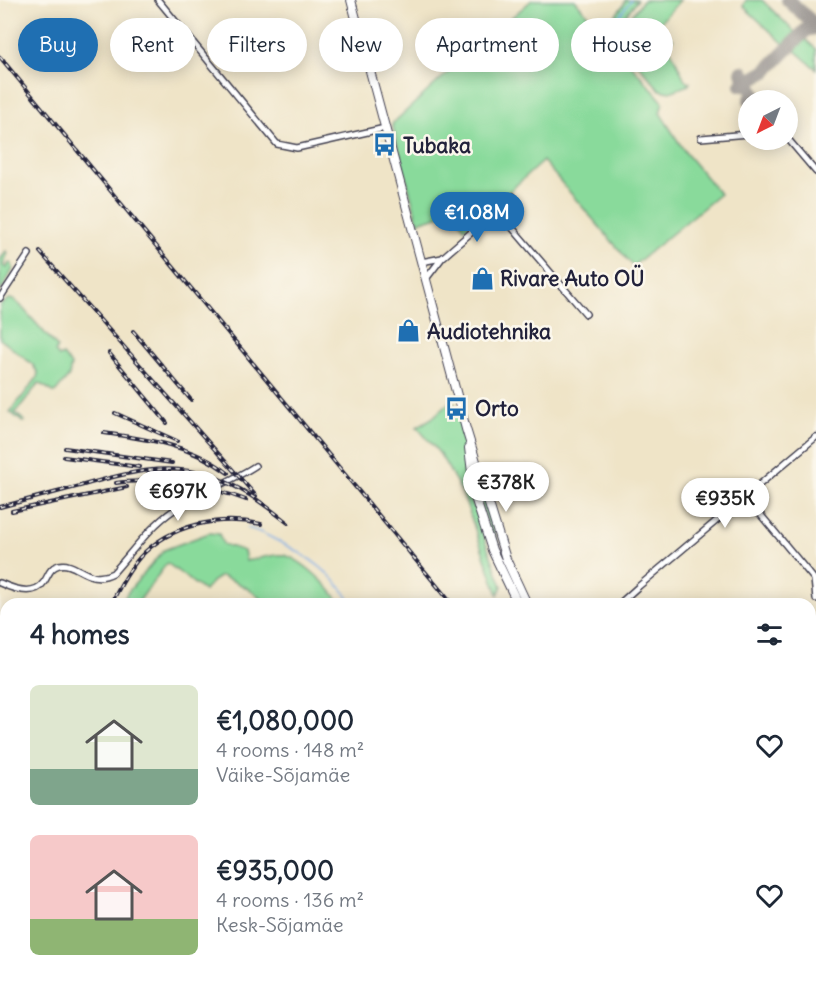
<!DOCTYPE html>
<html lang="en">
<head>
<meta charset="utf-8">
<style>
  :root { --surface:#fff; --page:#f6f6f7; --text:#1f2937; --muted:#747a83; --accent:#1f6fb2 }
  body { margin:0; font-family:Delius,sans-serif; background:var(--page); color:var(--text); height:100vh; display:flex; flex-direction:column; font-size:22px; white-space:nowrap }
  * { box-sizing:border-box; margin:0 }
  p { font-size:20px; color:var(--muted) }
  .icon { flex:none; width:33px; height:33px; fill:none; stroke:currentColor; stroke-width:2; stroke-linecap:round; stroke-linejoin:round }
  .map { position:relative; flex:1; overflow:hidden }
  .panel { position:absolute; left:0px; top:598px; width:816px; height:386px; display:flex; flex-direction:column; background:var(--surface); border-radius:18px 18px 0 0; box-shadow:0 3px 15px #0003 }
  .panel>* { flex:none }
  .top-card { position:absolute; left:18px; top:18px; width:780px; height:54px; display:flex; gap:12px }
  .needle { width:39px; rotate:222deg }
  .fabs { position:absolute; left:738px; top:90px; display:grid; gap:12px }
  .fabs a { display:grid; place-items:center; width:60px; height:60px; border-radius:50%; background:var(--surface); box-shadow:0 3px 15px #0003; font-size:30px }
  .price { position:absolute; translate:-50% -51px; padding:0 14px; border-radius:21px; background:#fff; color:#222; font-size:20px; line-height:39px; filter:drop-shadow(0 2px 3px #0008) }
  .price::after { content:''; position:absolute; left:50%; top:36px; width:18px; height:14px; margin-left:-9px; background:inherit; clip-path:polygon(0 0,100% 0,50% 100%) }
  .price.active { background:var(--accent); color:#fff }
  ul { padding:0; list-style:none }
  li { display:flex; align-items:center; gap:18px; height:150px; padding:0 30px }
  li span { display:grid; place-items:center; flex:none; width:168px; height:120px; border-radius:9px; color:#555 }
  li>.icon { margin-inline-start:auto }
  span .icon { width:72px; height:72px; fill:#fffc; stroke-width:1 }
  li b { font-size:26px }
  h2 { display:flex; justify-content:space-between; align-items:center; height:72px; padding:0 30px; font-size:26px }
  .tag { padding:0 21px; border-radius:27px; background:var(--surface); box-shadow:0 3px 15px #0003; font-size:21px; line-height:54px }
  .tag.active { background:var(--accent); color:#fff }
  .map>svg:first-child { display:block }
  .green { fill:#89da9b; stroke:#567e6b; stroke-width:1.5 }
  .lines { fill:none; stroke-linecap:round; stroke-linejoin:round }
  .stream { stroke:#7daee8; stroke-width:1.5 }
  .taxiway { stroke:#888381; stroke-width:14 }
  .minor-casing { stroke:#413f50; stroke-width:8 }
  .secondary-casing { stroke:#413f50; stroke-width:10 }
  .trunk-casing { stroke:#413f50; stroke-width:12 }
  .minor { stroke:#fff; stroke-width:5 }
  .secondary { stroke:#fff; stroke-width:8 }
  .trunk { stroke:#fff; stroke-width:9 }
  .rail-casing { stroke:#22223b; stroke-width:4 }
  .rail { stroke:#fbf7ec; stroke-width:1.5; stroke-dasharray:4.5; stroke-linecap:butt }
  .labels { text-anchor:middle; dominant-baseline:central; stroke-width:5; stroke-linejoin:round; paint-order:stroke }
  .poi-label { font-size:21px; font-weight:bold; fill:#22223b; stroke:#fbf7ec; text-anchor:start }
</style>
</head>
<body>
<div class="map">
<svg width="816" height="983" viewBox="0 0 816 983">
  <rect width="100%" height="100%" fill="#fbf7ec"/>
  <filter id="ink" filterUnits="userSpaceOnUse"><feTurbulence type="fractalNoise" baseFrequency=".0167" numOctaves="2"/><feDisplacementMap in="SourceGraphic" scale="12" xChannelSelector="R" yChannelSelector="G"/><feConvolveMatrix kernelMatrix="1 2 1 2 8 2 1 2 1" color-interpolation-filters="sRGB"/></filter>
  <filter id="wash" filterUnits="userSpaceOnUse"><feTurbulence type="fractalNoise" baseFrequency=".008" numOctaves="4" result="noise"/><feDisplacementMap in="SourceGraphic" scale="24" xChannelSelector="R" yChannelSelector="G"/><feGaussianBlur stdDeviation="1.35" result="paint"/><feColorMatrix in="noise" values="0 0 0 0 0 0 0 0 0 0 0 0 0 0 0 0 0 1.4 0 .05"/><feComposite in="paint" operator="in"/></filter>
  <g filter="url(#wash)">
    <rect width="100%" height="100%" fill="#efe4c7"/>
    <!-- green -->
    <path class="green" d="M532 0H575L663 102 660 113 685 152 720 194 633 266 543 161 484 214 464 228 457 214 452 216 450 212 418 222 392 124 457 64 447 43 482 25 491 35Z
      M625 0H637L619 25V41L606 28 624 4Z
      M643 0H680L658 25 673 39 668 44 685 80 690 82 689 85 670 92 660 90 625 49 623 27Z
      M746 0H762L796 33 785 45 743 6Z
      M805 39 816 49V69L793 49Z
      M6 251 8 253 3 265 6 268 9 263 12 264 13 269 0 293V260Z
      M9 299 14 300 20 305 58 348 55 351 59 357 63 355 71 365 69 376 55 393 39 383 15 413 25 421 23 422 10 412 37 378 38 373 32 364 0 339V305Z
      M451 401 454 403 455 410 461 421 463 439 467 449 469 473 468 496 475 508 486 543 502 586 498 595 462 492 440 454 417 427 432 418Z
      M481 493 484 495 501 555 512 581 511 582 495 549 479 497Z
      M209 533 219 534 223 544 244 551 246 561C255 560 275 553 283 555 301 558 333 589 340 604H265C255 590 237 582 221 576L213 581 204 591 167 563 137 604H121L128 592 164 550Z
      M120 978H285L292 983H121Z"/>
    <g class="lines">
      <!-- stream -->
      <path class="stream" d="M609 30 631 0
        M247 528C258 530 268 536 278 541 308 556 335 574 352 604"/>
      <!-- taxiway -->
      <path class="taxiway" d="M788 0 816 26
        M742 72 755 95 750 100
        M741 85 766 71 806 30 816 28"/>
    </g>
  </g>
  <g filter="url(#ink)">
    <g class="lines">
      <defs>
        <path id="minor" d="M158 0 277 144 297 148 385 128
          M701 138 748 134
          M788 139 816 172
          M497 210 586 314
          M421 262 442 258
          M426 279 442 258 513 196
          M0 298 29 254
          M745 496 814 579 816 599
          M0 583C13 589 34 597 44 582 49 575 49 568 59 565 77 561 88 586 113 573 132 552 150 526 174 510 199 492 229 483 255 466
          M619 604 639 586 816 437
          M107 978V983
          M388 983 392 978"/>
        <path id="secondary" d="M351 0 466 429 506 559 527 604
          M469 448 475 497 492 550 518 604
          M810 955 816 961
          M810 966 816 972"/>
        <path id="trunk" d="M0 796 6 799
          M0 806 6 809
          M306 978 313 983
          M326 978 333 983"/>
      </defs>
      <!-- minor casing -->
      <use href="#minor" class="minor-casing"/>
      <!-- secondary casing -->
      <use href="#secondary" class="secondary-casing"/>
      <!-- trunk casing -->
      <use href="#trunk" class="trunk-casing"/>
      <!-- minor -->
      <use href="#minor" class="minor"/>
      <!-- secondary -->
      <use href="#secondary" class="secondary"/>
      <!-- trunk -->
      <use href="#trunk" class="trunk"/>
      <defs>
        <path id="rail" d="M0 57 452 604
          M40 252 256 496
          M133 331 191 400
          M109 353 167 423
          M115 413 177 441
          M104 433C147 439 192 445 228 473
          M65 448 172 463
          M64 457 139 467
          M116 483C151 477 213 487 246 500
          M0 507C27 500 53 493 80 486 122 474 166 461 210 476 239 485 264 504 288 523
          M12 511 127 487
          M111 604C119 588 128 571 140 557 171 524 219 515 261 524
          M0 866 6 854
          M778 978 783 983"/>
      </defs>
      <!-- rail casing -->
      <use href="#rail" class="rail-casing"/>
      <!-- rail -->
      <use href="#rail" class="rail"/>
    </g>
  </g>
  <!-- icons -->
  <defs>
    <symbol id="bus-bare" viewBox="-9 -9 18 18"><path d="M-5-6H5V4H4V6H2V4H-2V6H-4V4H-5ZM-3.5-4V0h7V-4ZM-3.5 1.2v1.5H-2V1.2ZM2 1.2v1.5H3.5V1.2Z" fill="#1f6fb2" stroke="#fbf7ec" stroke-width="2.5" paint-order="stroke"/></symbol>
    <symbol id="shop-bare" viewBox="-9 -9 18 18"><path d="M-5-2.5h2.3a2.7 3.5 0 0 1 5.4 0H5L5.5 6h-11ZM-1.5-2.5h3a1.5 2.3 0 0 0-3 0Z" fill="#1f6fb2" stroke="#fbf7ec" stroke-width="2.5" paint-order="stroke"/></symbol>
  </defs>
  <g fill-rule="evenodd">
    <use href="#bus-bare" x="368" y="128" width="33" height="33"/>
    <use href="#shop-bare" x="466" y="262" width="33" height="33"/>
    <use href="#shop-bare" x="392" y="314" width="33" height="33"/>
    <use href="#bus-bare" x="440" y="392" width="33" height="33"/>
  </g>
  <g class="labels">
    <!-- poi labels -->
    <g class="poi-label">
      <text x="403" y="145">Tubaka</text>
      <text x="500" y="278">Rivare Auto OÜ</text>
      <text x="427" y="331">Audiotehnika</text>
      <text x="475" y="408">Orto</text>
    </g>
  </g>
</svg>
<div class="fabs">
<a><svg class="needle" viewBox="-14 -14 28 28"><path d="M0-13l5 13h-10z" fill="#e53935"/><path d="M0 13l5-13h-10z" fill="#747a83"/></svg></a>
</div>
<b class="price active" style="left:477px;top:243px">€1.08M</b>
<b class="price" style="left:506px;top:513px">€378K</b>
<b class="price" style="left:178px;top:522px">€697K</b>
<b class="price" style="left:725px;top:529px">€935K</b>
<div class="top-card">
<a class="tag active">Buy</a>
<a class="tag">Rent</a>
<a class="tag">Filters</a>
<a class="tag">New</a>
<a class="tag">Apartment</a>
<a class="tag">House</a>
</div>
<section class="panel">
<h2>4 homes<svg class="icon" aria-label="filters" viewBox="0 0 24 24"><path d="M4 7h16M4 17h16"/><circle cx="9" cy="7" r="2"/><circle cx="15" cy="17" r="2"/></svg></h2>
<ul>
<li><span style="background:linear-gradient(#dfe7d0 70%,#7fa58c 0)"><svg class="icon" aria-label="home" viewBox="0 0 24 24"><path d="M3 11l9-7 9 7M6 9v11h12V9"/></svg></span><div><b>€1,080,000</b><p>4 rooms · 148 m²</p><p>Väike-Sõjamäe</p></div><svg class="icon" aria-label="heart" viewBox="0 0 24 24"><path d="M12 20l-8-8c-3-5 5-10 8-4 3-6 11-1 8 4z"/></svg></li>
<li><span style="background:linear-gradient(#f6c9c9 70%,#8fb573 0)"><svg class="icon" aria-label="home" viewBox="0 0 24 24"><path d="M3 11l9-7 9 7M6 9v11h12V9"/></svg></span><div><b>€935,000</b><p>4 rooms · 136 m²</p><p>Kesk-Sõjamäe</p></div><svg class="icon" aria-label="heart" viewBox="0 0 24 24"><path d="M12 20l-8-8c-3-5 5-10 8-4 3-6 11-1 8 4z"/></svg></li>
</ul>
</section>
</div>
</body>
</html>
